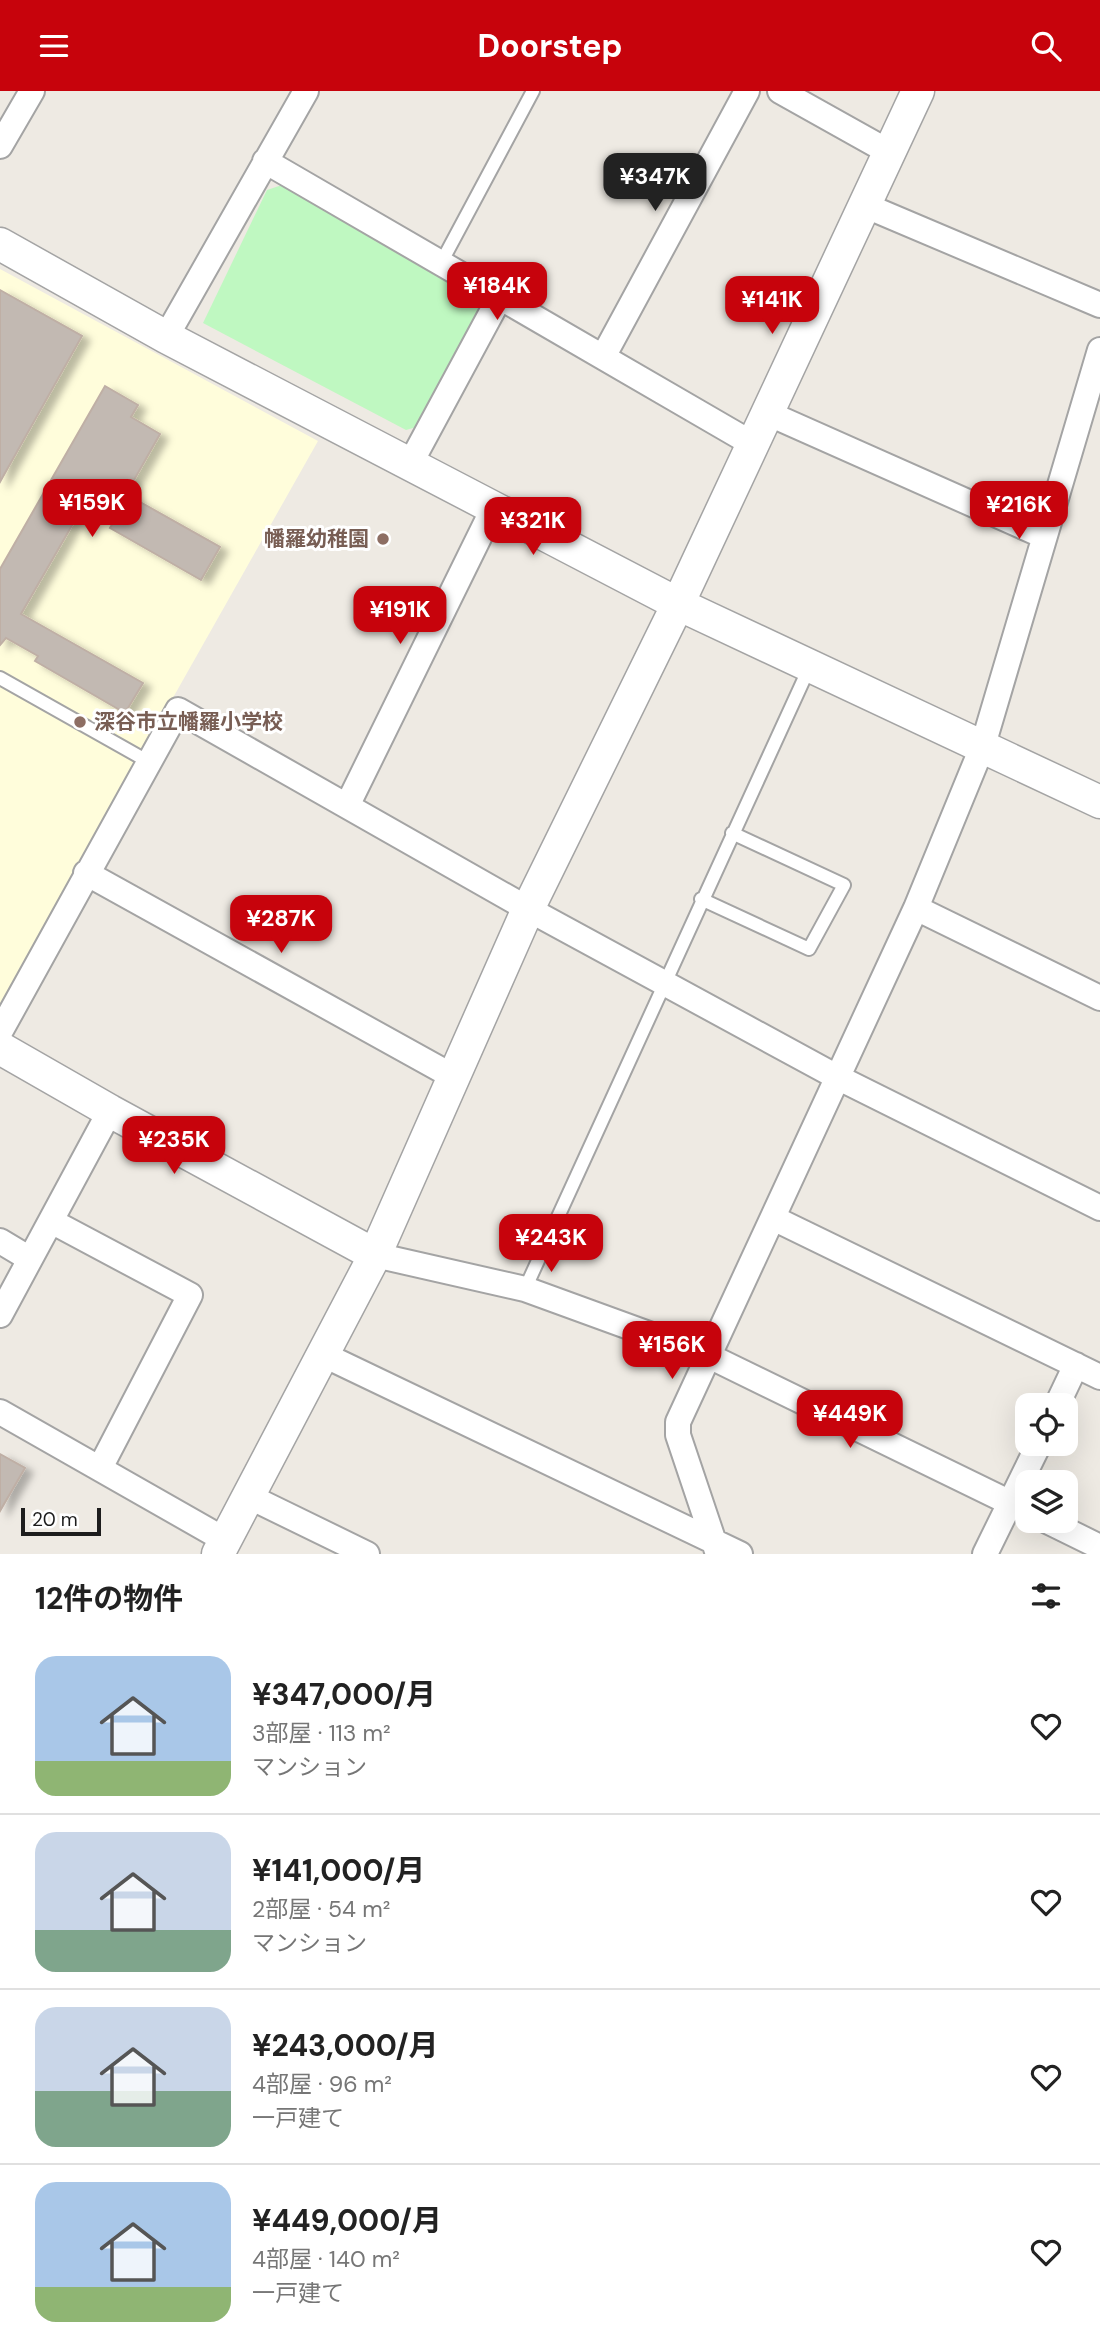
<!DOCTYPE html>
<html lang="ja">
<head>
<meta charset="utf-8">
<style>
  :root { --surface:#fff; --page:#f6f6f6; --text:#222; --muted:#767676; --line:#e0e0e0; --accent:#c7030c }
  body { margin:0; font-family:"DM Sans","Noto Sans JP",sans-serif; background:var(--page); color:var(--text); height:100vh; display:flex; flex-direction:column; font-size:26px; white-space:nowrap }
  * { box-sizing:border-box; margin:0 }
  p { font-size:23px; color:var(--muted) }
  .icon { flex:none; width:38px; height:38px; fill:none; stroke:currentColor; stroke-width:2; stroke-linecap:round; stroke-linejoin:round }
  .map { position:relative; height:1463px; overflow:hidden }
  .sheet { display:flex; flex-direction:column; background:var(--surface); flex:1 }
  .sheet>* { flex:none }
  .tools { position:absolute; left:1015px; top:1302px; display:grid; gap:14px }
  .tools a { display:grid; place-items:center; width:63px; height:63px; border-radius:14px; background:var(--surface); box-shadow:0 7px 28px #0002; font-size:35px }
  .scale { position:absolute; left:21px; bottom:18px; width:80px; box-sizing:border-box; padding-left:7px; border:4px solid #1d1d1d; border-top:0; font-size:19px; line-height:24px; white-space:nowrap; color:#1d1d1d; -webkit-text-stroke:5px #fff; paint-order:stroke }
  .price { position:absolute; translate:-50% -60px; padding:0 16px; border-radius:14px; background:var(--accent); color:#fff; font-size:23px; line-height:46px; filter:drop-shadow(0 2px 4px #0008) }
  .price::after { content:''; position:absolute; left:50%; top:42px; width:21px; height:16px; margin-left:-10px; background:inherit; clip-path:polygon(0 0,100% 0,50% 100%) }
  .price.on { background:#222; color:#fff }
  ul { padding:0; list-style:none }
  li { display:flex; align-items:center; gap:21px; height:175px; padding:0 35px }
  li+li { border-top:2px solid var(--line) }
  li span { display:grid; place-items:center; flex:none; width:196px; height:140px; border-radius:21px; color:#555 }
  li>.icon { margin-inline-start:auto }
  span .icon { width:84px; height:84px; fill:#fffc; stroke-width:1 }
  li b { font-size:30px }
  h2 { display:flex; justify-content:space-between; align-items:center; height:84px; padding:0 35px; font-size:30px }
  header { display:flex; justify-content:space-between; align-items:center; height:91px; padding:0 35px; background:var(--accent); color:#fff; font-size:32px; font-weight:700 }
  .map>svg:first-child { display:block }
  .education { fill:#fffddb }
  .park { fill:#bff8c1 }
  .building { fill:#c2b9b2; stroke:#bfafa5; stroke-width:2; filter:url(#shadow) }
  .lines { fill:none; stroke-linecap:round; stroke-linejoin:round }
  .service-casing { stroke:#a4a4a4; stroke-width:16 }
  .minor-casing { stroke:#a4a4a4; stroke-width:28 }
  .tertiary-casing { stroke:#a4a4a4; stroke-width:35 }
  .service { stroke:#fff; stroke-width:12 }
  .minor { stroke:#fff; stroke-width:24 }
  .tertiary { stroke:#fff; stroke-width:32 }
  .education-dot { fill:#8d6e63; stroke:#fff; stroke-width:2.5 }
  .labels { text-anchor:middle; dominant-baseline:central; stroke-width:6; stroke-linejoin:round; paint-order:stroke }
  .education-label { font-size:21px; font-weight:bold; fill:#785e54; stroke:#fff; text-anchor:end }
</style>
</head>
<body>
<header><svg class="icon" aria-label="menu" viewBox="0 0 24 24"><path d="M4 6h16M4 12h16M4 18h16"/></svg>Doorstep<svg class="icon" aria-label="search" viewBox="0 0 24 24"><circle cx="10" cy="10" r="6"/><path d="M15 15l6 6"/></svg></header>
<div class="map">
<svg width="1100" height="1463" viewBox="0 0 1100 1463">
  <defs>
    <filter id="shadow"><feDropShadow dx="8" dy="4.5" stdDeviation="3.5" flood-color="#0004"/></filter>
  </defs>
  <rect width="100%" height="100%" fill="#eeeae3"/>
  <!-- education -->
  <path class="education" d="M0 178 318 350 0 913Z"/>
  <!-- park -->
  <path class="park" d="M282 94 477 208 482 220 420 335 406 339 203 232 267 99Z"/>
  <!-- building -->
  <path class="building" d="M0 199 82 245 0 391Z
    M105 295 138 314 131 326 160 343 126 403 220 456 201 489 110 437 116 427 86 410 21 523 143 592 125 622 35 570 38 565 6 547 0 554V478Z
    M0 1363 25 1377 0 1420Z"/>
  <g class="lines">
    <defs>
      <path id="service" d="M441 172 533 0
        M0 587 149 671
        M701 808 809 858 844 794 732 742
        M525 1198 810 575"/>
      <path id="minor" d="M780 0 889 61
        M0 55 32 0
        M265 70 751 352
        M864 114 1100 214
        M166 246 306 0
        M603 266 747 0
        M765 321 1044 445
        M410 373 500 206
        M347 715 494 416
        M86 782 454 986
        M916 817 1100 907
        M0 941 178 619 528 818 837 986 1100 1117
        M773 1127 1100 1286
        M51 1130 190 1204 100 1377
        M0 1150 30 1168
        M375 1164 525 1198 709 1265 1027 1420
        M0 1224 110 1020
        M324 1264 740 1463
        M1057 1314 1076 1274
        M0 1321 225 1449
        M248 1405 367 1463
        M1047 1430 1100 1456
        M718 1463 678 1344V1331L916 817 983 654 1100 259
        M985 1463 1039 1353"/>
      <path id="tertiary" d="M0 153 166 246 678 513 1100 711
        M0 957 110 1020 375 1164
        M218 1463 375 1164 528 818 678 513 918 0"/>
    </defs>
    <!-- service casing -->
    <use href="#service" class="service-casing"/>
    <!-- minor casing -->
    <use href="#minor" class="minor-casing"/>
    <!-- tertiary casing -->
    <use href="#tertiary" class="tertiary-casing"/>
    <!-- service -->
    <use href="#service" class="service"/>
    <!-- minor -->
    <use href="#minor" class="minor"/>
    <!-- tertiary -->
    <use href="#tertiary" class="tertiary"/>
  </g>
  <!-- markers -->
  <g class="education-dot">
    <circle cx="383" cy="448" r="7"/>
    <circle cx="80" cy="631" r="7"/>
  </g>
  <g class="labels">
    <!-- education labels -->
    <g class="education-label">
      <text x="369" y="448">幡羅幼稚園</text>
      <text x="94" y="631" text-anchor="start">深谷市立幡羅小学校</text>
    </g>
  </g>
</svg>
<div class="tools">
<a><svg class="icon" aria-label="locate" viewBox="0 0 24 24"><circle cx="12" cy="12" r="6"/><path d="M12 2v4M12 18v4M2 12h4M18 12h4"/></svg></a>
<a><svg class="icon" aria-label="layers" viewBox="0 0 24 24"><path d="M12 4l9 5-9 5-9-5zM3 14l9 5 9-5"/></svg></a>
</div>
<div class="scale">20 m</div>
<b class="price on" style="left:655px;top:122px">¥347K</b>
<b class="price" style="left:497px;top:231px">¥184K</b>
<b class="price" style="left:772px;top:245px">¥141K</b>
<b class="price" style="left:92px;top:448px">¥159K</b>
<b class="price" style="left:1019px;top:450px">¥216K</b>
<b class="price" style="left:533px;top:466px">¥321K</b>
<b class="price" style="left:400px;top:555px">¥191K</b>
<b class="price" style="left:281px;top:864px">¥287K</b>
<b class="price" style="left:174px;top:1085px">¥235K</b>
<b class="price" style="left:551px;top:1183px">¥243K</b>
<b class="price" style="left:672px;top:1290px">¥156K</b>
<b class="price" style="left:850px;top:1359px">¥449K</b>
</div>
<section class="sheet">
<h2>12件の物件<svg class="icon" aria-label="filters" viewBox="0 0 24 24"><path d="M4 7h16M4 17h16"/><circle cx="9" cy="7" r="2"/><circle cx="15" cy="17" r="2"/></svg></h2>
<ul>
<li><span style="background:linear-gradient(#a9c7e8 75%,#8fb573 0)"><svg class="icon" aria-label="home" viewBox="0 0 24 24"><path d="M3 11l9-7 9 7M6 9v11h12V9"/></svg></span><div><b>¥347,000/月</b><p>3部屋 · 113 m²</p><p>マンション</p></div><svg class="icon" aria-label="heart" viewBox="0 0 24 24"><path d="M12 20l-8-8c-3-5 5-10 8-4 3-6 11-1 8 4z"/></svg></li>
<li><span style="background:linear-gradient(#c9d6e8 70%,#7fa58c 0)"><svg class="icon" aria-label="home" viewBox="0 0 24 24"><path d="M3 11l9-7 9 7M6 9v11h12V9"/></svg></span><div><b>¥141,000/月</b><p>2部屋 · 54 m²</p><p>マンション</p></div><svg class="icon" aria-label="heart" viewBox="0 0 24 24"><path d="M12 20l-8-8c-3-5 5-10 8-4 3-6 11-1 8 4z"/></svg></li>
<li><span style="background:linear-gradient(#c9d6e8 60%,#7fa58c 0)"><svg class="icon" aria-label="home" viewBox="0 0 24 24"><path d="M3 11l9-7 9 7M6 9v11h12V9"/></svg></span><div><b>¥243,000/月</b><p>4部屋 · 96 m²</p><p>一戸建て</p></div><svg class="icon" aria-label="heart" viewBox="0 0 24 24"><path d="M12 20l-8-8c-3-5 5-10 8-4 3-6 11-1 8 4z"/></svg></li>
<li><span style="background:linear-gradient(#a9c7e8 75%,#8fb573 0)"><svg class="icon" aria-label="home" viewBox="0 0 24 24"><path d="M3 11l9-7 9 7M6 9v11h12V9"/></svg></span><div><b>¥449,000/月</b><p>4部屋 · 140 m²</p><p>一戸建て</p></div><svg class="icon" aria-label="heart" viewBox="0 0 24 24"><path d="M12 20l-8-8c-3-5 5-10 8-4 3-6 11-1 8 4z"/></svg></li>
</ul>
</section>
</body>
</html>
